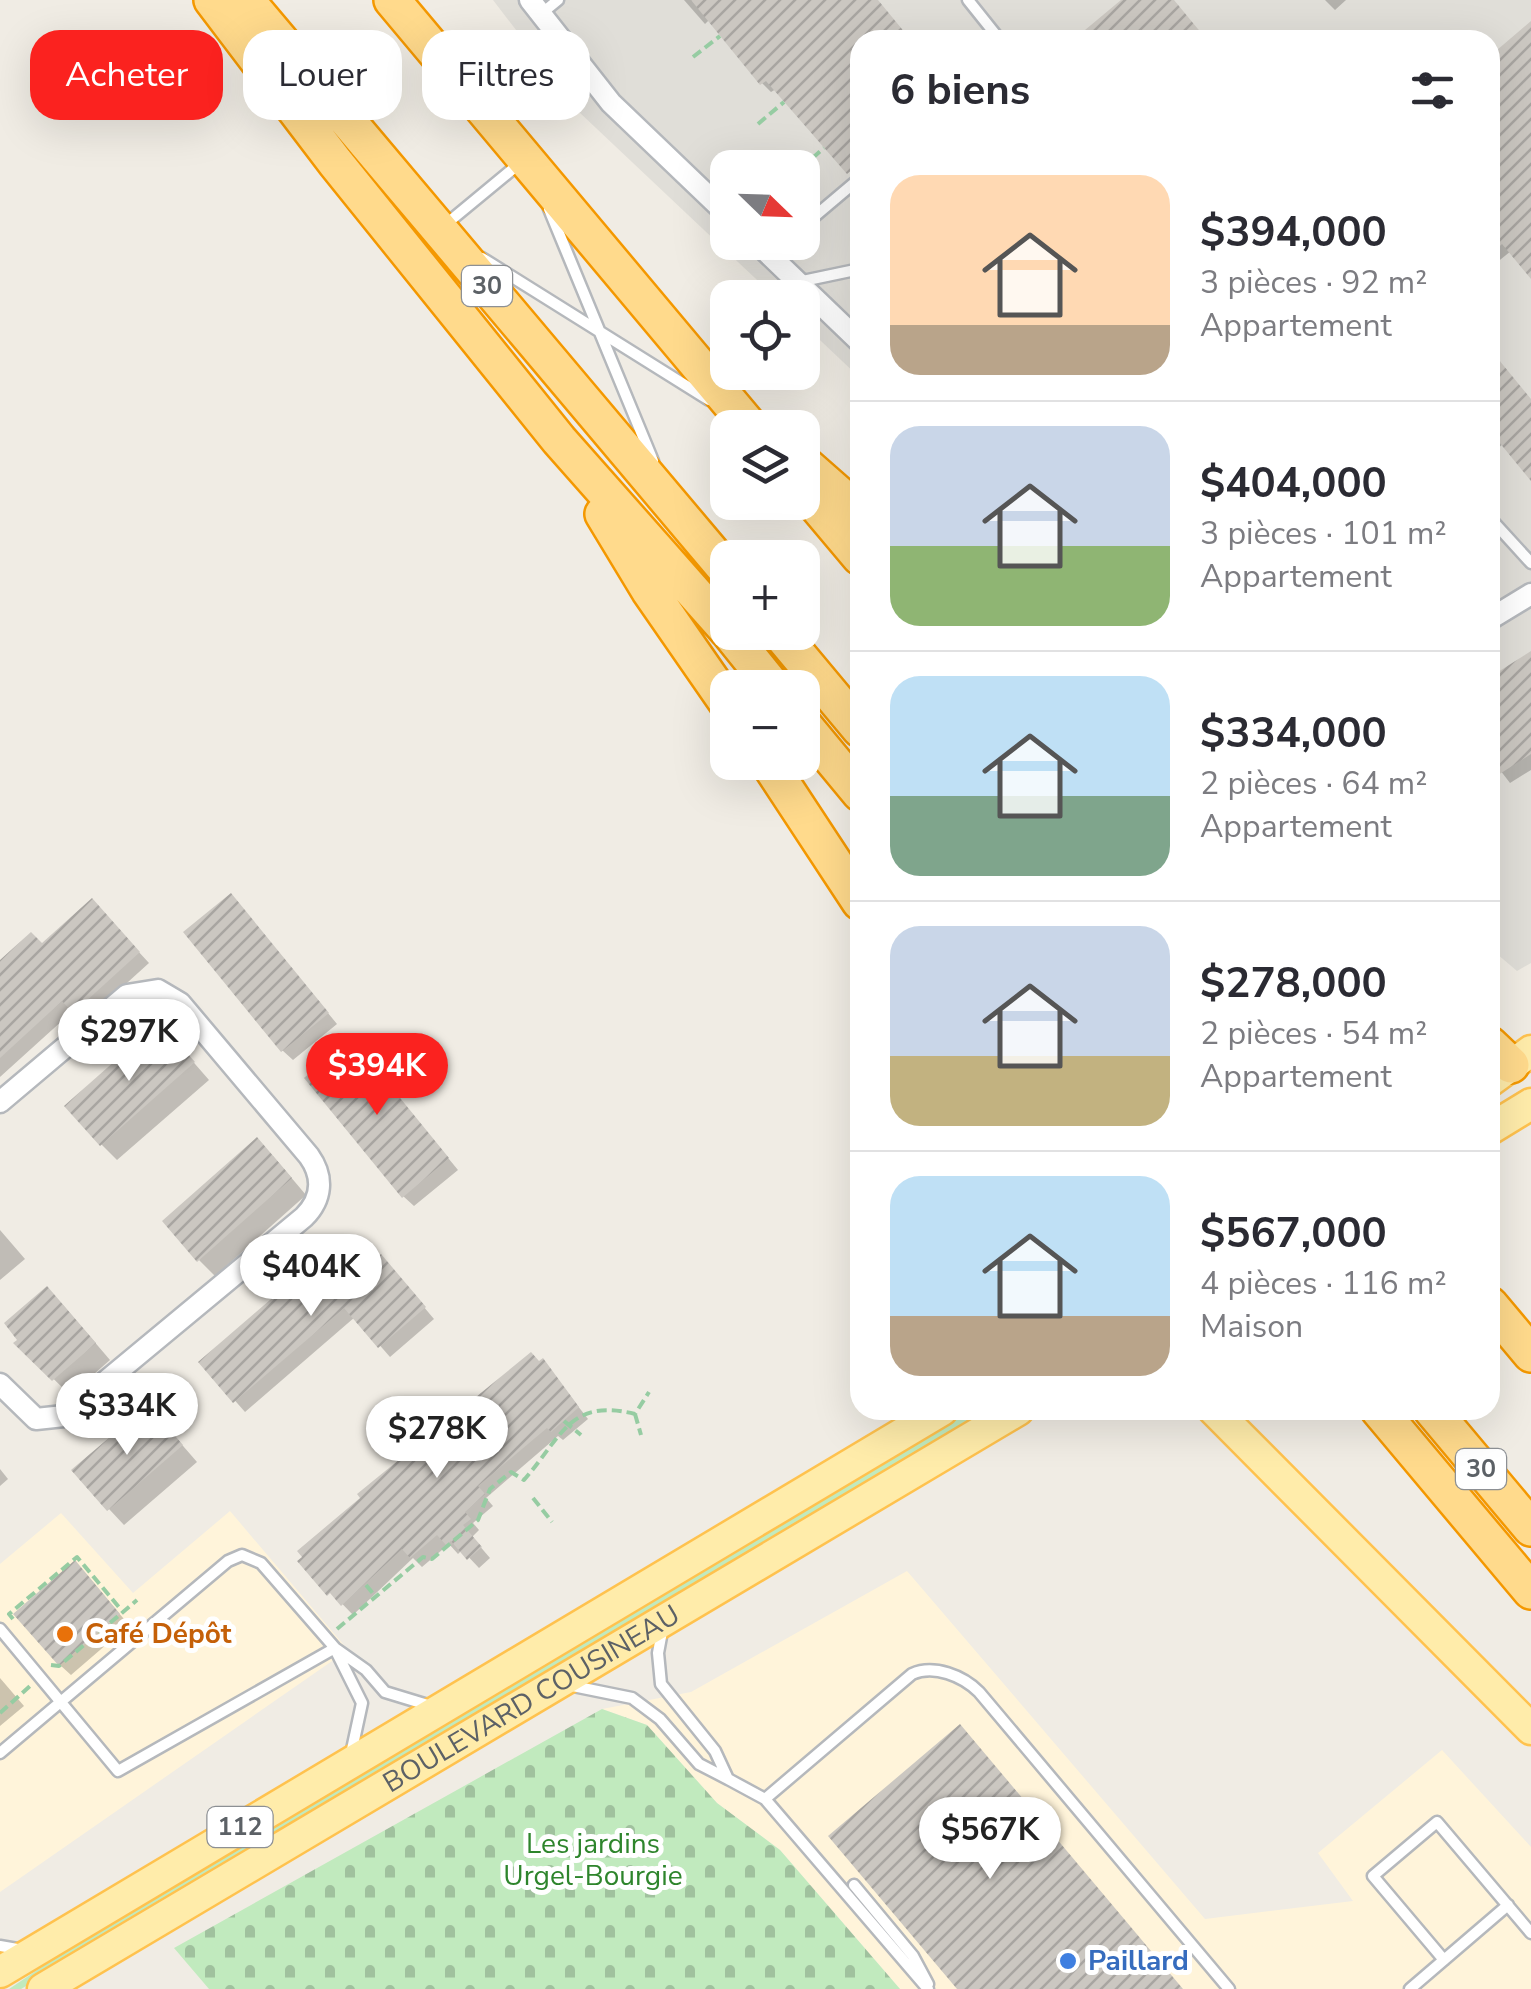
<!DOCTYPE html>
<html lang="fr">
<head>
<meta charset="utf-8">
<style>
  :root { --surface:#fff; --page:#f2f2f3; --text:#2b2b33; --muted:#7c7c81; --line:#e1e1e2; --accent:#fb221f }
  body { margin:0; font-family:"Nunito Sans",sans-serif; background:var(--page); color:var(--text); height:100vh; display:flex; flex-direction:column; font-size:38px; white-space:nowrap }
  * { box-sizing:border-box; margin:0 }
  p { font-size:32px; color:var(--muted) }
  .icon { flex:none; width:55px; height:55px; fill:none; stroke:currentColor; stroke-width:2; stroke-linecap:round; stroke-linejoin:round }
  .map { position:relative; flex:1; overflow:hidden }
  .sheet { position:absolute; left:850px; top:30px; width:650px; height:1390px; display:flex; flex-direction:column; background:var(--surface); border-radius:30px; box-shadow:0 10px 40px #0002 }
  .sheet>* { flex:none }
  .guide { position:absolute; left:30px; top:30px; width:670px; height:90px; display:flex; gap:20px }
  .needle { width:65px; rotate:113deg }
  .buttons { position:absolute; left:710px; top:150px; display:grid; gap:20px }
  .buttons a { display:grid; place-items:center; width:110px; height:110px; border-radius:20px; background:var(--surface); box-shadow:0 10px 40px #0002; font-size:50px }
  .price { position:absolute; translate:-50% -85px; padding:0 22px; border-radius:35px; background:#fff; color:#222; font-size:32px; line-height:65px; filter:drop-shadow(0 2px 5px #0008) }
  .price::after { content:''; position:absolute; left:50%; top:60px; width:30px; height:22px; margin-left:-15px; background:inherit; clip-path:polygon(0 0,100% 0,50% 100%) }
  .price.active { background:var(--accent); color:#fff }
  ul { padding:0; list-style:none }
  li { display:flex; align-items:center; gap:30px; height:250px; padding:0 40px }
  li+li { border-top:2px solid var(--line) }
  li span { display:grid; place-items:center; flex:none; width:280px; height:200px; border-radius:30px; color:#555 }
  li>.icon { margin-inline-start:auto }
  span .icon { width:120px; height:120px; fill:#fffc; stroke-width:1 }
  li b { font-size:42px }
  h2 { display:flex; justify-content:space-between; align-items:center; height:120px; padding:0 40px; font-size:42px }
  .pill { padding:0 35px; border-radius:30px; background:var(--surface); box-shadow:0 10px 40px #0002; font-size:35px; line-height:90px }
  .pill.active { background:var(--accent); color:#fff }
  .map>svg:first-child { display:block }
  .commercial { fill:#fff4da }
  .industrial { fill:#e0ded8; fill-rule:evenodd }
  .grass { fill:#c1eabe }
  .cemetery { fill:url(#cemetery-stones) }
  .shadow { fill:#0003 }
  .building { fill:url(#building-hatch) }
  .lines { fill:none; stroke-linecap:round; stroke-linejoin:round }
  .service-casing { stroke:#b5b8bc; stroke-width:15 }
  .minor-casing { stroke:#b5b8bc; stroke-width:25 }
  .primary-casing { stroke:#ffc24e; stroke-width:35 }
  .motorway-casing { stroke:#f49800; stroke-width:40 }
  .path { stroke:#96cca2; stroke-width:4; stroke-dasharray:10 5; stroke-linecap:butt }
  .service { stroke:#fff; stroke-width:10 }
  .minor { stroke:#fff; stroke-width:20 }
  .primary { stroke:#ffecaa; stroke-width:30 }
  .motorway { stroke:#ffda8c; stroke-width:35 }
  .food-dot { fill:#e8710a; stroke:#fff; stroke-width:4 }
  .shop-dot { fill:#3f7fe0; stroke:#fff; stroke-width:4 }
  .labels { text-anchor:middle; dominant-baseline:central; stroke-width:10; stroke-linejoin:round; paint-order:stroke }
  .shield { fill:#fff; stroke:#8d9094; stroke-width:2.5 }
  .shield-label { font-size:25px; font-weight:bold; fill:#5c6166 }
  .food-label { font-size:28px; font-weight:bold; fill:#c56008; stroke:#fff; text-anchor:start }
  .street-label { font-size:28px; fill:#5c6166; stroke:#fff }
  .park-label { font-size:28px; fill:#2e852c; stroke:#fff }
  .shop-label { font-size:28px; font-weight:bold; fill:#366cbe; stroke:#fff; text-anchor:start }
</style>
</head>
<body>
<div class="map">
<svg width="1531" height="1989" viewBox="0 0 1531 1989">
  <defs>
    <pattern id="cemetery-stones" width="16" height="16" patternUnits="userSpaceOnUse" patternTransform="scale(2.5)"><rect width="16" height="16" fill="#c1eabe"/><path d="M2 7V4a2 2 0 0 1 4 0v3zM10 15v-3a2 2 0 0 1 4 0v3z" fill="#a0c19e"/></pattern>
    <pattern id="building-hatch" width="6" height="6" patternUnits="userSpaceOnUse" patternTransform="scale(2.5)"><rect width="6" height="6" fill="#cbc7c1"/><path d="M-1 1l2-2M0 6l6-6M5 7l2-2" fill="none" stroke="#a8a5a1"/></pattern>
  </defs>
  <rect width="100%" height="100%" fill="#f0ece4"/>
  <!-- commercial -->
  <path class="commercial" d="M230 1511 348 1650 0 1892V1564L61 1513 133 1593Z
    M907 1571 1205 1919 1353 1901 1318 1853 1442 1750 1531 1847V1989H900L780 1850 717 1803 647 1725 602 1709 691 1692Z"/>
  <!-- industrial -->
  <path class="industrial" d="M493 0H1531V963L1517 971 1490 948V40H860V378L803 324 802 298 775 297 579 112ZM728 168H802V242H728Z"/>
  <!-- grass -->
  <path class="grass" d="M963 1410H992L21 1989H9L127 1910Z"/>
  <!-- cemetery -->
  <path class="cemetery" d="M602 1709 647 1725 717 1803 780 1850 900 1989H209L174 1948Z"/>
  <!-- shadow -->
  <path class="shadow" d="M684 0H877L910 40H860V179L776 89 771 92 762 83 710 19 705 24Z
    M1325 0H1346L1335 10Z
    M1531 24V275L1511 251 1490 268V59Z
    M1490 351 1531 401V477L1503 444 1490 455Z
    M1531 654V770L1510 783 1490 757V680Z
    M241 907 337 1024 293 1060 282 1050Z
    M102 912 149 963 85 1021 74 1010 0 1077V963L42 946Z
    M175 1041 209 1080 117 1160 101 1144Z
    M362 1053 458 1170 414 1206 403 1196Z
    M273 1156 306 1195 215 1276 199 1260Z
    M0 1230 25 1259 0 1280Z
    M391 1268 434 1319 390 1357 355 1317 245 1412 201 1362 353 1281Z
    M63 1305 110 1360 70 1395 17 1343Z
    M543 1361 588 1419 563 1440 558 1436 486 1498 493 1506 473 1523 479 1530 472 1537 490 1558 479 1568 462 1550 458 1554 449 1544 422 1567 413 1558 353 1615 301 1561Z
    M164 1424 197 1462 124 1525 109 1509Z
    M0 1469 8 1479 0 1486Z
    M85 1573 129 1625 71 1675 60 1665Z
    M0 1678 24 1706 0 1726Z"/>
  <!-- building -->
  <path class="building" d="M691 0H878L911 40H860V163L847 174 766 81 760 85Z
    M1121 0H1174L1207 40H1073Z
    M1531 21V279L1502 244 1490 255V56Z
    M1490 349 1531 399V481L1490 431Z
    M1531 651V754L1498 775 1490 762V677Z
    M231 893 329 1013 281 1052 183 932Z
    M92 898 140 952 73 1013 62 1001 0 1058V960L31 932 42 943Z
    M159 1022 195 1062 100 1146 64 1106Z
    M352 1039 449 1158 402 1198 304 1078Z
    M257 1137 292 1178 197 1262 162 1221Z
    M328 1250 352 1279 381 1254 426 1307 378 1348 344 1308 233 1403 198 1362Z
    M47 1286 96 1343 52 1381 13 1343 17 1340 4 1323Z
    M531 1352 539 1361 543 1358 579 1407 551 1432 547 1428 478 1486 485 1494 465 1512 471 1519 463 1525 482 1547 467 1560 451 1541 446 1545 437 1535 410 1558 402 1549 341 1606 330 1593 327 1596 297 1561 302 1557 297 1551 360 1498 357 1494Z
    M148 1405 183 1445 107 1511 71 1470Z
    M75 1560 120 1614 59 1666 13 1614Z
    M960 1724 1183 1989H957L828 1836Z"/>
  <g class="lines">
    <defs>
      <path id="service" d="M968 0 1000 40
        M541 14 558 0
        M549 209 653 461
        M445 225 520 163
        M802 227 860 178
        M482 258 709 400
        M798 282 860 269
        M1490 518 1531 563
        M0 1629 118 1771 335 1648
        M335 1649 362 1703 351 1754
        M568 1685 632 1698 660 1719 699 1764 728 1779 715 1751 661 1684 658 1653 663 1626
        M0 1753 228 1561 242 1555 261 1563 335 1648 366 1670 385 1692 431 1706
        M728 1779 765 1799
        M854 1885 913 1956 928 1984
        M0 1946 23 1950
        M1444 1960 1373 1876 1437 1822 1531 1933
        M928 1989 765 1799 912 1674C934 1664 963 1676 979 1692L1229 1989
        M1410 1989 1508 1905"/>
      <path id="minor" d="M530 0 611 103 728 215
        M756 242 860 342
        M1490 619 1531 594
        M0 1102 127 995 158 990 180 1003 309 1156C324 1177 322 1199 304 1217L64 1416 36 1419 0 1384"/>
      <g id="primary">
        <path d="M1490 1081 1531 1051"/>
        <path d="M1490 1129 1531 1104"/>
        <path d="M1214 1410 1531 1729"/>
        <path d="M0 1972 942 1410"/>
        <path id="s1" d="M43 1989 1018 1410"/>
      </g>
      <path id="motorway" d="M212 0 335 162 559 440 728 631
        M246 0 728 572
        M392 0 751 428
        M802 462 860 513
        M802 488 860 557
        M603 514 649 590 728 704
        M729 632 774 688
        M779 632 860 729
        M802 723 860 793
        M768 762 860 902
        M1490 1045 1511 1065
        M1490 1305 1531 1354
        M1379 1410 1531 1591
        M1432 1410 1531 1528"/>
    </defs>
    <!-- service casing -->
    <use href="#service" class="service-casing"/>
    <!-- minor casing -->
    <use href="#minor" class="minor-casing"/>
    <!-- primary casing -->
    <use href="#primary" class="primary-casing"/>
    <!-- motorway casing -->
    <use href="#motorway" class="motorway-casing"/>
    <!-- path -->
    <path class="path" d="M693 57 720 36
      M758 124 784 102
      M801 168 824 148
      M635 1414 641 1435
      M564 1421 581 1435
      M533 1498 552 1522
      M366 1585 376 1597
      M13 1619 9 1614 77 1557 123 1612 137 1600
      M337 1629 423 1557 432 1559 478 1520 490 1489 511 1472 524 1480C563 1435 570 1398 635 1414L649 1392
      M51 1665 59 1666 123 1612
      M0 1713 30 1686"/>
    <!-- service -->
    <use href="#service" class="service"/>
    <!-- minor -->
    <use href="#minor" class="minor"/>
    <!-- primary -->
    <use href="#primary" class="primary"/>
    <!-- motorway -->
    <use href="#motorway" class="motorway"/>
  </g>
  <!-- markers -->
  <circle class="food-dot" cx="65" cy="1634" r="10"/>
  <circle class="shop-dot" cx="1068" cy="1961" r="10"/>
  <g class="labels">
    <!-- shield labels -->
    <g class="shield">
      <rect x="462" y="266" width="50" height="40" rx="8"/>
      <rect x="1456" y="1449" width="50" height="40" rx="8"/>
      <rect x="207.5" y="1807" width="65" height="40" rx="8"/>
    </g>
    <g class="shield-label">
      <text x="487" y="286">30</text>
      <text x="1481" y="1469">30</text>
      <text x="240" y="1827">112</text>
    </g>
    <!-- food labels -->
    <g class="food-label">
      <text x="85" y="1634">Café Dépôt</text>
    </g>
    <!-- street labels -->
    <g class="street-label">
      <text stroke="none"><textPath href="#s1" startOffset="568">BOULEVARD COUSINEAU</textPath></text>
    </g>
    <!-- park labels -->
    <g class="park-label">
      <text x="593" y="1844">Les jardins<tspan x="593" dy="32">Urgel-Bourgie</tspan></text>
    </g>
    <!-- shop labels -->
    <g class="shop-label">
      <text x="1088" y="1961">Paillard</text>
    </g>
  </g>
</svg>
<div class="buttons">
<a><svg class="needle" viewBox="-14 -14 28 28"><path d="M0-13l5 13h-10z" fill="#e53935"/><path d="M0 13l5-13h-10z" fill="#7c7c81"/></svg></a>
<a><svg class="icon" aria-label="locate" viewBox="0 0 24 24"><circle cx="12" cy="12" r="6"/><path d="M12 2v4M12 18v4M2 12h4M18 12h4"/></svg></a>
<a><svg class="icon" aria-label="layers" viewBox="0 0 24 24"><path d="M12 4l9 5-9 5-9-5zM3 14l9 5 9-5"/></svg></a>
<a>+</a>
<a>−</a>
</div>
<b class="price" style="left:129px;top:1084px">$297K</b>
<b class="price active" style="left:377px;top:1118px">$394K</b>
<b class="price" style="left:311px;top:1319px">$404K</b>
<b class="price" style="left:127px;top:1458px">$334K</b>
<b class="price" style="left:437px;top:1481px">$278K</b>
<b class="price" style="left:990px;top:1882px">$567K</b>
<div class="guide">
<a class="pill active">Acheter</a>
<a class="pill">Louer</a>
<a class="pill">Filtres</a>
</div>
<section class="sheet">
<h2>6 biens<svg class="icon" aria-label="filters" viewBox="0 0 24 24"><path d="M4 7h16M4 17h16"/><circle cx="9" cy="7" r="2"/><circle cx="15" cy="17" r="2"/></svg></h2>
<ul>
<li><span style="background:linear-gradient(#ffd9b3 75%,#b9a48a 0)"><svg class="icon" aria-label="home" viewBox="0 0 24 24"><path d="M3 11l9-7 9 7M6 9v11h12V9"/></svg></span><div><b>$394,000</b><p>3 pièces · 92 m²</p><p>Appartement</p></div></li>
<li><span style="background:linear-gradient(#c9d6e8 60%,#8fb573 0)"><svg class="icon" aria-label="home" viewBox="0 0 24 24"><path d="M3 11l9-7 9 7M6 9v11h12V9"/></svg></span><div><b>$404,000</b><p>3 pièces · 101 m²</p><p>Appartement</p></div></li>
<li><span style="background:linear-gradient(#bfe0f5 60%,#7fa58c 0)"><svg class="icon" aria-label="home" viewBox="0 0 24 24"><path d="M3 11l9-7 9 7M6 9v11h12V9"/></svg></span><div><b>$334,000</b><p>2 pièces · 64 m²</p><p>Appartement</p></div></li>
<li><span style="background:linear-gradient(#c9d6e8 65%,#c2b280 0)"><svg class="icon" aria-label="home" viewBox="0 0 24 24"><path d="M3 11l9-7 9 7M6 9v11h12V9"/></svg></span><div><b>$278,000</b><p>2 pièces · 54 m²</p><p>Appartement</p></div></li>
<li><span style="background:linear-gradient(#bfe0f5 70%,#b9a48a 0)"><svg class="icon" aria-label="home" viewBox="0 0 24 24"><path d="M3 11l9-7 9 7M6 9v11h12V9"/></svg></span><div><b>$567,000</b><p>4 pièces · 116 m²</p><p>Maison</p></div></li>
</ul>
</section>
</div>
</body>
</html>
